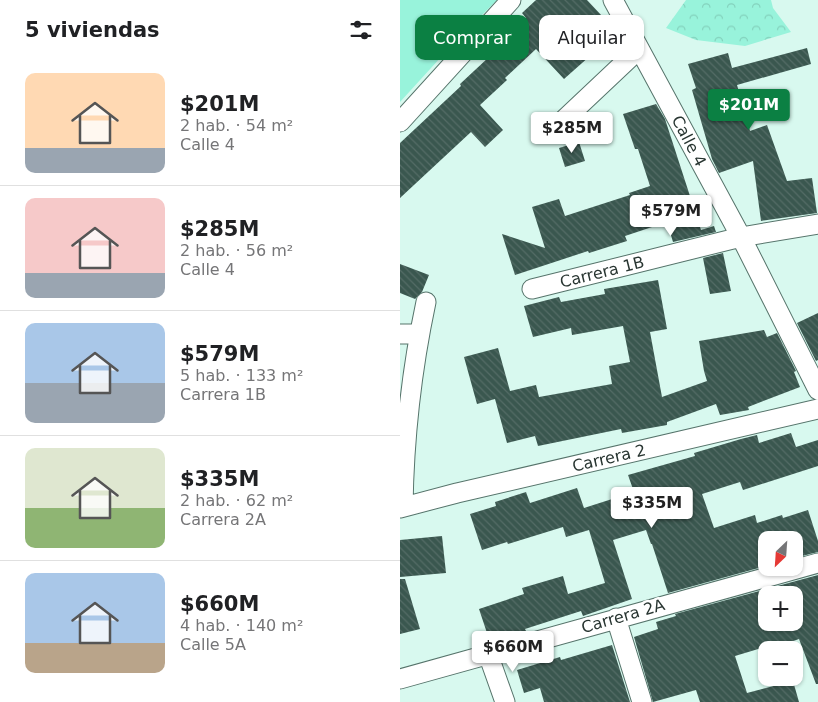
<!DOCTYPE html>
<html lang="es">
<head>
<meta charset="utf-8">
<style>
  :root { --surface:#fff; --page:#f6f6f6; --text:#202124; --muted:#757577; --line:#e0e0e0; --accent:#0b8043 }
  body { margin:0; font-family:"DejaVu Sans",sans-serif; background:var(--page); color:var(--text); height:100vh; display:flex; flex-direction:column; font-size:19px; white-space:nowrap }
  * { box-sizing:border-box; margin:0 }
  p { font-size:16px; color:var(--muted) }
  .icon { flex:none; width:28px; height:28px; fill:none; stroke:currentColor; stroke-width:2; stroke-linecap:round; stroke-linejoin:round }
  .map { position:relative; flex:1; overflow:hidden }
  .panel { display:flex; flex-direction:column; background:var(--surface); width:400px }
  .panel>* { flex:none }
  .guide { position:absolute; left:15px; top:15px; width:328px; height:45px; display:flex; gap:10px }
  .needle { width:32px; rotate:205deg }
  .controls { position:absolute; left:358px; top:531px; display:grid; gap:10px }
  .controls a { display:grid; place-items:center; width:45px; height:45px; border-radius:10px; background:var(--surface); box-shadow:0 1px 4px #0004; font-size:25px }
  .price { position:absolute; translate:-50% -42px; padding:0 11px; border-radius:5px; background:#fff; color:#222; font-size:16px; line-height:32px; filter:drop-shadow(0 1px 2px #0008) }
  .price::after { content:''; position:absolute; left:50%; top:30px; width:15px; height:11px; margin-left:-8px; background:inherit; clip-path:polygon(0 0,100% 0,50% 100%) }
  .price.active { background:var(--accent); color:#fff }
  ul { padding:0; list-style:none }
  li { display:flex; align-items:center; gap:15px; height:125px; padding:0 25px }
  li+li { border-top:1px solid var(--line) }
  li span { display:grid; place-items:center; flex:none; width:140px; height:100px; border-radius:10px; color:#555 }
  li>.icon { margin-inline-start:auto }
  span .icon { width:60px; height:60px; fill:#fffc; stroke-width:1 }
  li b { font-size:21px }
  h2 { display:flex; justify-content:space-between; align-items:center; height:60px; padding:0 25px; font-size:21px }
  .tag { padding:0 18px; border-radius:10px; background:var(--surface); box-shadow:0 1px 4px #0004; font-size:18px; line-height:45px }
  .tag.active { background:var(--accent); color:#fff }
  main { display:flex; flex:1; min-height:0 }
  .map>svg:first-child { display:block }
  .grass { fill:#98f3db }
  .forest { fill:url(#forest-crowns) }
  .building { fill:url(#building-back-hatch); fill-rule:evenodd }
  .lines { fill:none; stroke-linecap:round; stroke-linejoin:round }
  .minor-casing { stroke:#56746b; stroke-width:21 }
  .minor { stroke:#fff; stroke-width:19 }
  .labels { text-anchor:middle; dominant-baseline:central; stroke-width:5; stroke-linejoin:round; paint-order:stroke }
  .street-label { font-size:16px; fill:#283531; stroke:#fff }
</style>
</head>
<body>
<main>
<section class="panel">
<h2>5 viviendas<svg class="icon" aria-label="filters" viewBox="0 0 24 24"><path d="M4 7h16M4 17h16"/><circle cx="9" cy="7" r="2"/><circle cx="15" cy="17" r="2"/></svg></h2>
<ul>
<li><span style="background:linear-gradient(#ffd9b3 75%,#9aa5b1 0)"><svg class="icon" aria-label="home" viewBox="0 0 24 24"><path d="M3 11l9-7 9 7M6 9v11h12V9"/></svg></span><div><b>$201M</b><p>2 hab. · 54 m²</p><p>Calle 4</p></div></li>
<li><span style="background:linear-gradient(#f6c9c9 75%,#9aa5b1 0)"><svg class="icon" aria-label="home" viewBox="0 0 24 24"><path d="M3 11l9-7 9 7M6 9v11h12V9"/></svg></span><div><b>$285M</b><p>2 hab. · 56 m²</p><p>Calle 4</p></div></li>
<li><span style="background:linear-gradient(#a9c7e8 60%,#9aa5b1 0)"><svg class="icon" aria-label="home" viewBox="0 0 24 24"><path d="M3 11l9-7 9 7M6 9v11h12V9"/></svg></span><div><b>$579M</b><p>5 hab. · 133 m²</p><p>Carrera 1B</p></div></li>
<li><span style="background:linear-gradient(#dfe7d0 60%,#8fb573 0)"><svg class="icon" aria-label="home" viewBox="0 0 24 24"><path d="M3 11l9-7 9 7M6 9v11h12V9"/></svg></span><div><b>$335M</b><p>2 hab. · 62 m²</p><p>Carrera 2A</p></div></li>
<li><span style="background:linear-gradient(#a9c7e8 70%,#b9a48a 0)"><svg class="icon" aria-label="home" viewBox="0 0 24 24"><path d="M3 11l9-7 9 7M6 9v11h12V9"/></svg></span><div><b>$660M</b><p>4 hab. · 140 m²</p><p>Calle 5A</p></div></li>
</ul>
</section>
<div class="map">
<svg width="418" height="702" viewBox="0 0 418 702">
  <defs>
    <pattern id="forest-crowns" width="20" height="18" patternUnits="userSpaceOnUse" patternTransform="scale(1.25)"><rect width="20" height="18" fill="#98f3db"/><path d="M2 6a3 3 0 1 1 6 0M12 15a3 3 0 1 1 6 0" fill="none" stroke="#83d1bc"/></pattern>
    <pattern id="building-back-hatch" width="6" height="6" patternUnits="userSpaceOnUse" patternTransform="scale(1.25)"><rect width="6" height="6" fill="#3a574f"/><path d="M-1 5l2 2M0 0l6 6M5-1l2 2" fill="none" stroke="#546c66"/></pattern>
  </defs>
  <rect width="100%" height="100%" fill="#d8f9ef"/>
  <!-- grass -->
  <path class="grass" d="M0 0H97L52 45 0 102Z"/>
  <!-- forest -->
  <path class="forest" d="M286 0H371L373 8 391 32 345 46 296 40 266 28Z"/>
  <!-- building -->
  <path class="building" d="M136 0H187L217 32 164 79 136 49 105 78 107 80 80 105 103 130 85 147 71 132 0 198V143L61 86 60 84 89 57 86 55 126 18 122 13Z
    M407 48 411 64 337 85 350 131 367 125 387 181 412 178 417 213 361 221 353 161 319 173 312 159 292 90 296 88 288 64 328 53 332 68Z
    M256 104 265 119 301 230 314 226 316 232 273 242 267 222 225 236 227 241 189 253 188 251 115 275 102 234 145 248 132 207 159 199 165 216 230 195 229 193 250 186 238 149H235L223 114Z
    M179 142 185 161 165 167 159 148Z
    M323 253 331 291 310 294 303 258Z
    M0 264 29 275 22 292 15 299 0 293Z
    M258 280 267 329 250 332 262 397 307 381 304 371 299 341 364 330 367 337 377 333 396 371 394 372 400 387 348 407 349 410 320 415 316 404 267 422V425L222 433 221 429 138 446 135 436 107 443 95 399 77 404 64 357 98 348 110 391 136 385 139 397 212 384 209 366 230 362 223 326 172 335 171 328 133 337 124 306 159 297 161 302 205 294 204 289Z
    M418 313V360L416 361 397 323Z
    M391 433 396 447 418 440V466L343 490 340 482 302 494 314 528 355 515 357 523 382 515 383 518 408 510 418 541V552L394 558V540H366V566L268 593 252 544H251L246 530 213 540 232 599 183 616 181 611 125 629 126 631 90 642 79 609 124 594 122 588 163 576 168 594 205 583 189 530 166 537 163 527 108 544 107 542 82 550 70 514 96 506 95 502 126 492 130 503 177 488 184 508 234 492 228 475 295 456 294 453 341 439 357 435 359 443Z
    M42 536 46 573 0 577V540Z
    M418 575V684H416L399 639 382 645 381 642 335 656 347 693 393 681 399 702H300L296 690 253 702 234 637 258 629 256 622 276 616 275 614ZM366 595H394V622H366Z
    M0 579H5L20 629 0 634Z
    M212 645 230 702H144L140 688 124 693 117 670 160 657 161 660Z"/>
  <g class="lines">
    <defs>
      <path id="minor" d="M213 0 341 237 418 390
        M0 122 111 0
        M151 132 239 49
        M132 289 341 237 418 224
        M0 334H19
        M3 507C4 439 12 368 26 302
        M0 508 57 493 418 409
        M216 618 242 702
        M88 654 105 702
        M0 679 418 563"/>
    </defs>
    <!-- minor casing -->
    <use href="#minor" class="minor-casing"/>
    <!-- minor -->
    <use href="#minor" class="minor"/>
  </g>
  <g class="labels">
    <!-- street labels -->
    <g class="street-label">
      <text transform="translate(289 141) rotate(62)">Calle 4</text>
      <text transform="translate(202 272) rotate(-14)">Carrera 1B</text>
      <text transform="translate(209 458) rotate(-13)">Carrera 2</text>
      <text transform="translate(223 616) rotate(-16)">Carrera 2A</text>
    </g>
  </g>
</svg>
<div class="controls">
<a><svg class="needle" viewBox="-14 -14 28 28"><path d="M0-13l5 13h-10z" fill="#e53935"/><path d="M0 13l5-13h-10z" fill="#757577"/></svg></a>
<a>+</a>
<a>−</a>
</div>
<b class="price active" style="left:349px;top:131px">$201M</b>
<b class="price" style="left:172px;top:154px">$285M</b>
<b class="price" style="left:271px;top:237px">$579M</b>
<b class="price" style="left:252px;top:529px">$335M</b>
<b class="price" style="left:113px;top:673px">$660M</b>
<div class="guide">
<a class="tag active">Comprar</a>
<a class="tag">Alquilar</a>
</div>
</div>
</main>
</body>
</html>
